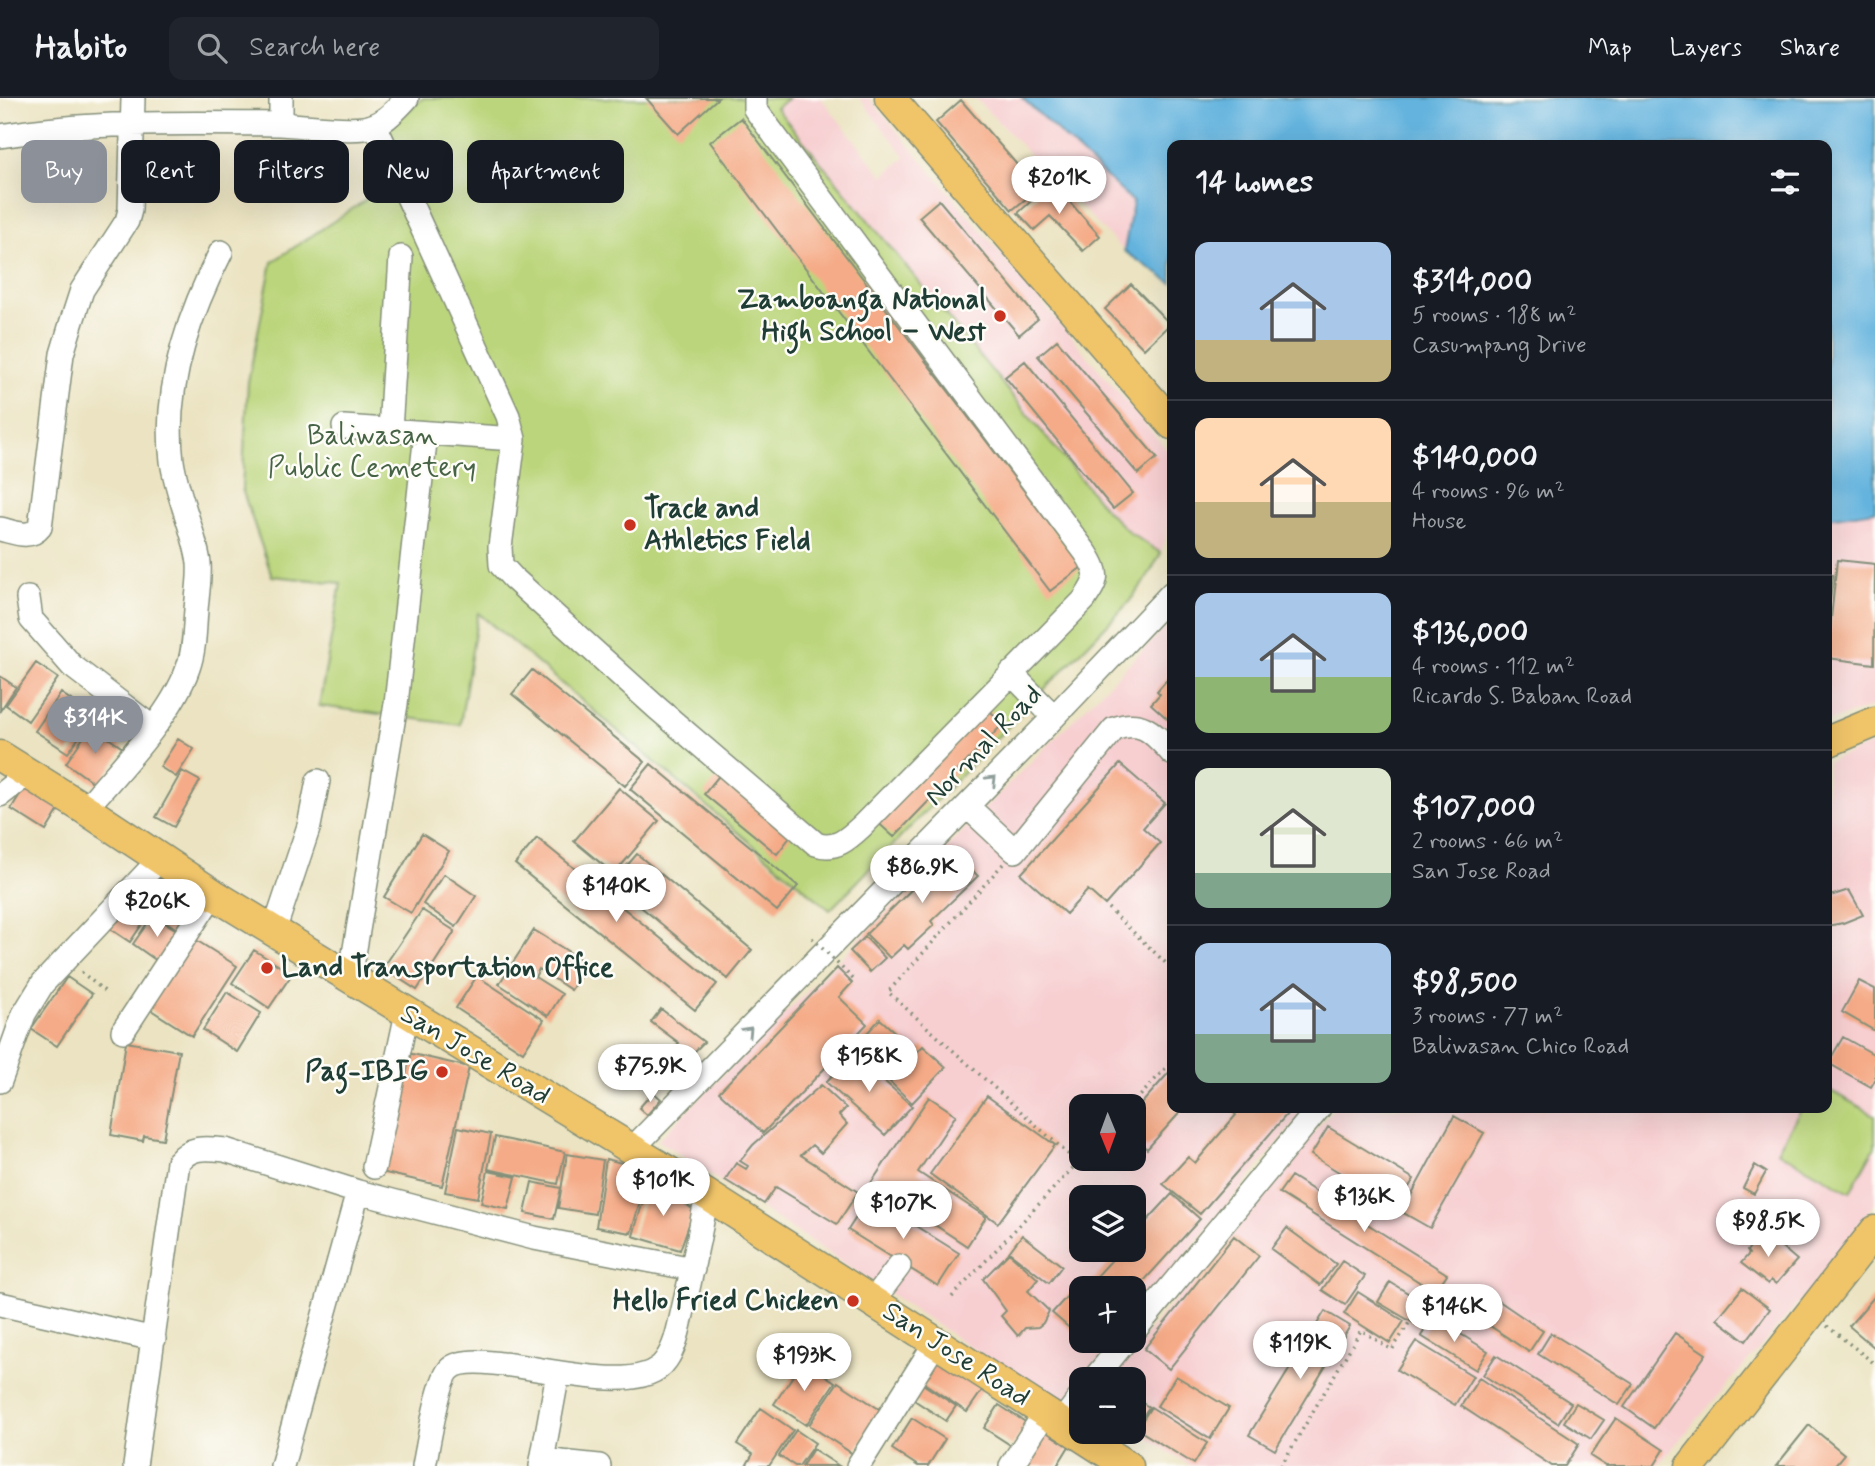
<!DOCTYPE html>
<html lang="en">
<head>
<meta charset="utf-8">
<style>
  :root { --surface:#171b24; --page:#20242c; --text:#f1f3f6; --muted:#9ea1a6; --line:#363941; --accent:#8c9099 }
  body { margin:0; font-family:Mynerve,sans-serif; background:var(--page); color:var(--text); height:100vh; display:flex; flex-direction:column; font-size:26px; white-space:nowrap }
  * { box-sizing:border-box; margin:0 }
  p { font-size:23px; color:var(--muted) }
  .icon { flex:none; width:38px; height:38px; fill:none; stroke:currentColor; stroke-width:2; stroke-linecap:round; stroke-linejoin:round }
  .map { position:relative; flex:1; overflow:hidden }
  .side { position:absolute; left:1167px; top:42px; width:665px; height:973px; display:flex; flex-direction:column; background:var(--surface); border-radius:14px; box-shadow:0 7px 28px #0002 }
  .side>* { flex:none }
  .guide { position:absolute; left:21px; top:42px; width:665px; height:63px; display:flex; gap:14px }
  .needle { width:46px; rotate:179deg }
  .buttons { position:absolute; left:1069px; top:996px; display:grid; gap:14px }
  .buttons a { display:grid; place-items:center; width:77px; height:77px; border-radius:14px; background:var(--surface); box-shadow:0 7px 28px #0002; font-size:35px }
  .price { position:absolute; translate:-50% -60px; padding:0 16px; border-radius:24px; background:#fff; color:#222; font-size:23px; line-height:46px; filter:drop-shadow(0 2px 4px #0008) }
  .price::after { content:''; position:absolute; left:50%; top:42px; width:21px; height:16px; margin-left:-10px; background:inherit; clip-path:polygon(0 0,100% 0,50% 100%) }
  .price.current { background:var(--accent); color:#fff }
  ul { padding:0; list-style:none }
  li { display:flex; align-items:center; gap:21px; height:175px; padding:0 28px }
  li+li { border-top:2px solid var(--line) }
  li span { display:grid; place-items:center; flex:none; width:196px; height:140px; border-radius:14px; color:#555 }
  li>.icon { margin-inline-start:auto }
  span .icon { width:84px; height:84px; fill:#fffc; stroke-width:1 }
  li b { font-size:30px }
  h2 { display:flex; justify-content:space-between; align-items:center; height:84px; padding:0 28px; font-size:30px }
  .chip { padding:0 24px; border-radius:14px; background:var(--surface); box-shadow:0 7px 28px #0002; font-size:24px; line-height:63px }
  .chip.current { background:var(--accent); color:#fff }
  header { display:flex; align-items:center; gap:42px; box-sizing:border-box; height:98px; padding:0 35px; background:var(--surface); border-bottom:2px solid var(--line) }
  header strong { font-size:33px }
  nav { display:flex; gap:38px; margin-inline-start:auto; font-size:24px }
  .search { width:490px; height:63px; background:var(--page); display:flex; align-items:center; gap:18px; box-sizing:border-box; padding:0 24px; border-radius:14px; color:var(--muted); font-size:26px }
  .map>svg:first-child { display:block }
  .built { fill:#f7cfd1; fill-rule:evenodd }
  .green { fill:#bbd57b; stroke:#6d8958; stroke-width:2 }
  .water { fill:#64b3de; stroke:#427889; stroke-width:2 }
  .building { fill:#f5ab87 }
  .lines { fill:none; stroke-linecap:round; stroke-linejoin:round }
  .minor-casing { stroke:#85907a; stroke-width:26 }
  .major-casing { stroke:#85907a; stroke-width:33 }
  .path { stroke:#85907a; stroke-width:3.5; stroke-dasharray:2 5; stroke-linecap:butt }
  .minor { stroke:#fff; stroke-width:23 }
  .major { stroke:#f0c469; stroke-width:30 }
  .path-bridge { stroke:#85907a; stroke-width:3.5; stroke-dasharray:2 5; stroke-linecap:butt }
  .oneway { stroke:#8f9e9a }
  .poi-dot { fill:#c8321e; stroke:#fdfcf7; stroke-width:2.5 }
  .labels { text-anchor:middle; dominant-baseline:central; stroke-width:5; stroke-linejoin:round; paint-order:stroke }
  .poi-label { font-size:28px; font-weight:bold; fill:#1f3d34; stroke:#fdfcf7; text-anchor:end }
  .park-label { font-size:28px; fill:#466346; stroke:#fdfcf7 }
  .street-label { font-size:28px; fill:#1f3d34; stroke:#fdfcf7 }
</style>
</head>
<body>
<header>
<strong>Habito</strong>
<div class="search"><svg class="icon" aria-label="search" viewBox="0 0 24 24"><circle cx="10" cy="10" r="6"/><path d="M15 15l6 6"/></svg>Search here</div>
<nav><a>Map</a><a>Layers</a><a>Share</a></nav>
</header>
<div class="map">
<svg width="1875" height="1368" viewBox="0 0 1875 1368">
  <rect width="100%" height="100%" fill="#fdfcf7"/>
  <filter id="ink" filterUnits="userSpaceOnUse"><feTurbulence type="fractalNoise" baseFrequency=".0143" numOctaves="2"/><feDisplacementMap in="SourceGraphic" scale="14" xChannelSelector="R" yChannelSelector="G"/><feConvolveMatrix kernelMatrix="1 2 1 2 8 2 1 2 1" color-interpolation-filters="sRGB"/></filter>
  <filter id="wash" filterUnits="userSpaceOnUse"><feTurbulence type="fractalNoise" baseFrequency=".00686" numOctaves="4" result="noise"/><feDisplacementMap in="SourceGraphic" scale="28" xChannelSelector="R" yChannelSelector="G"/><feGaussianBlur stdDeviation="1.57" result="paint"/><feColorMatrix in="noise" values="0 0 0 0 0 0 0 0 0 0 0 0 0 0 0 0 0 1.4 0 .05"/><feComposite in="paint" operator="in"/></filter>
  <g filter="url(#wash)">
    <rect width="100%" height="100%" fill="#ebe3c1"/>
    <!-- built -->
    <path class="built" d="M788 0H821L883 78 906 59 859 0H869L1172 358V420L1161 455 1130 435 1107 413 775 10Z
      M975 0H1022L1134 104 1124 153Z
      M1875 413V608L1827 624V420Z
      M1172 523V1010H1307L1134 1220V1190H1082V1242L1116 1243 1082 1281 1061 1309 658 1042 841 860 975 720ZM1082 1008H1134V1060H1082ZM1082 1099H1134V1152H1082Z
      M1875 645V1105L1802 1201 1657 1368H1191L1134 1332V1281H1109L1334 1010H1827V664Z"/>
    <!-- green -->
    <path class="green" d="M423 0H788L776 10 1107 413 1130 435 1161 455 1147 480 1129 504 830 812 478 515 460 627 319 608 341 485 272 478 242 391 248 284 272 164 393 84 374 43Z
      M1827 991 1875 1017V1049L1850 1094 1777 1053 1802 1010H1827Z"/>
    <!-- water -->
    <path class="water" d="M1022 0H1875V413L1827 420V47H1172V185L1124 153 1133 104Z"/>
    <g id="blocks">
      <!-- building -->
      <path class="building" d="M646 0H718L678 36Z
        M961 2 1038 91 1012 112 936 24Z
        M741 20 1082 469 1050 493 710 44Z
        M1052 84 1100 138 1083 153 1050 118 1034 132 1018 115Z
        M939 102 1038 221 1019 237 919 119Z
        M1131 186 1170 226 1144 251 1105 211Z
        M1057 242 1157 360 1138 376 1038 258Z
        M1025 263 1133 395 1113 411 1005 279Z
        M1837 462 1875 466 1874 566 1827 560Z
        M1827 476 1833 477 1830 502 1827 501Z
        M36 565 58 580 28 623 6 607Z
        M532 572 645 664 625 688 512 596Z
        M1172 576V625L1151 606 1160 596 1157 593Z
        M0 578 16 589 0 613Z
        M61 595 94 618 68 655 35 633Z
        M984 607 1003 626 894 739 874 721Z
        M91 628 124 651 98 688 66 665Z
        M178 641 194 651 176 679 160 669Z
        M651 666 798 788 777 813 630 691Z
        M1120 666 1165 705 1143 730 1160 745 1105 807 1088 792 1066 816 1021 776Z
        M182 673 200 683 174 729 156 719Z
        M722 674 794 734 777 756 704 696Z
        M25 688 60 710 46 733 11 711Z
        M619 690 659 723 614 776 574 743Z
        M422 736 449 753 411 815 384 799Z
        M537 740 717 886 695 912 515 766Z
        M952 752 978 778 931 823 934 827 908 851 904 847 890 860 866 836Z
        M637 756 752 852 728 881 612 785Z
        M150 774 198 807 180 833 132 801Z
        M444 776 476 798 456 829 423 806Z
        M1849 792 1863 817 1843 825 1827 828V799Z
        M125 800 149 816 130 844 106 828Z
        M422 812 455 833 417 892 383 870Z
        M153 817 181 835 160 865 133 846Z
        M534 832 588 866 571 892 539 871 535 879 562 896 548 918 499 886Z
        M188 837 237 868 192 938 143 907Z
        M865 839 885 860 870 874 850 853Z
        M254 852 292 876 269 910 232 885Z
        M837 870 852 885 839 899 867 926 763 1035 719 994Z
        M477 878 544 922 523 954 456 910Z
        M67 879 92 896 57 948 31 931Z
        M1859 883 1875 891V933L1842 914Z
        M227 894 261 915 237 954 203 932Z
        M661 911 704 944 678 970 666 961 679 945 651 924Z
        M880 921 915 952 891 978 856 947Z
        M1843 939 1875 957V982L1871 989 1828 965Z
        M126 944 179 953 163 1041 144 1038 143 1043 111 1037Z
        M923 948 946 969 912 1005 889 983Z
        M408 955 469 969 442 1088 381 1074Z
        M853 955 912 1008 885 1037 826 984Z
        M1172 971V1010H1184L1147 1051 1134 1040V1014Z
        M821 987 846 1010 839 1017 847 1026 821 1055 812 1047 801 1057 858 1094 837 1126 776 1089 764 1106 725 1082 736 1065 746 1071 748 1068 740 1063 753 1047Z
        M653 994 661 1001 647 1017 639 1010Z
        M987 998 1055 1047 998 1125 930 1076Z
        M929 999 956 1017 918 1074 986 1119 967 1148 871 1085Z
        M1232 1010H1283L1288 1015 1200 1116 1163 1086 1188 1059 1195 1065 1236 1017 1230 1011Z
        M1454 1018 1484 1035 1430 1130 1402 1114Z
        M458 1029 491 1036 478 1100 445 1094Z
        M1328 1029 1414 1081 1396 1109 1311 1057Z
        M495 1039 565 1054 558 1086 488 1071Z
        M567 1056 603 1062 595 1116 558 1110Z
        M606 1061 649 1072 631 1135 596 1129Z
        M1755 1067 1766 1074 1754 1096 1743 1090Z
        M488 1073 516 1079 508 1111 481 1105Z
        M1291 1078 1447 1176 1435 1194 1279 1095Z
        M649 1082 694 1112 680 1152 633 1138Z
        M532 1084 561 1090 554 1121 525 1115Z
        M1172 1096 1200 1121 1134 1194V1190H1086L1121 1152H1134V1137Z
        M869 1099 959 1155 938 1188 848 1132Z
        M1287 1130 1336 1166 1320 1187 1271 1151Z
        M1763 1133 1797 1162 1776 1186 1771 1182 1768 1186 1741 1165 1749 1156 1747 1153Z
        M1022 1137 1062 1168 1049 1185 1009 1154Z
        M1234 1138 1259 1158 1169 1271 1144 1251Z
        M1009 1155 1038 1181 1028 1193 1049 1213 1043 1225 1038 1229 1025 1230 1018 1238 1001 1218 1006 1213 983 1181Z
        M1342 1163 1365 1178 1345 1207 1322 1192Z
        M1390 1184 1432 1210 1420 1229 1378 1204Z
        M1742 1190 1770 1211 1746 1243 1717 1221Z
        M1483 1192 1543 1233 1529 1254 1468 1213Z
        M1071 1194 1082 1203V1241L1052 1215Z
        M1358 1194 1404 1223 1390 1245 1344 1216Z
        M1875 1198V1250L1849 1228Z
        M1325 1213 1350 1228 1275 1352 1249 1337Z
        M1433 1219 1488 1253 1476 1272 1421 1238Z
        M1551 1235 1633 1286 1619 1307 1538 1256Z
        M1675 1235 1706 1256 1654 1330 1624 1309Z
        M1416 1243 1473 1278 1455 1307 1397 1272Z
        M1496 1257 1571 1305 1558 1325 1483 1277Z
        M936 1260 983 1291 967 1314 921 1283Z
        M803 1263 835 1284 806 1327 774 1306Z
        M1176 1278 1229 1310 1210 1341 1157 1308Z
        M1479 1280 1579 1346 1565 1368H1552L1461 1308Z
        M838 1284 882 1313 853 1356 809 1327Z
        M921 1285 956 1308 946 1323 911 1300Z
        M1134 1300 1149 1309 1134 1332Z
        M1576 1305 1604 1322 1591 1341 1564 1324Z
        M999 1307 1027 1325 1012 1348 984 1330Z
        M1151 1309 1207 1345 1194 1366 1137 1331Z
        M761 1310 793 1332 769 1368H746L753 1356 737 1346Z
        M912 1320 945 1341 928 1368H918L892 1351Z
        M1616 1320 1664 1352 1654 1368H1606L1590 1358Z
        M1809 1327 1844 1356 1834 1368H1776Z
        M1044 1328 1071 1345 1057 1368H1019Z
        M796 1332 815 1345 799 1368H795L779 1358Z
        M813 1351 839 1368H802Z"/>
    </g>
  </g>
  <g filter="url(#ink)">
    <use href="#blocks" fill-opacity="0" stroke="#85907a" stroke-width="2"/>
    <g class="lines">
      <defs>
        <path id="minor" d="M281 26V0
          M375 27 508 318 514 341 500 449 501 467 513 480 657 610 816 746C835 753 848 741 862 728L1084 502C1098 481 1100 477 1086 455L755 11V0
          M0 38C92 23 185 25 278 26 304 27 339 33 364 30 383 27 395 13 407 0
          M344 329 514 341
          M390 332 401 159
          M0 431C14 434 30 442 40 429L62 256 71 226 82 192 127 123 130 112 133 0
          M28 500 31 521 72 568 153 630
          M1011 575 1054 619
          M0 697 27 676
          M967 708 1015 753 1114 631C1143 620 1154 636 1172 655
          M85 711C118 673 172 617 188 570 196 548 194 525 197 502 198 490 200 478 199 465 194 431 177 398 172 363 163 291 189 216 221 154
          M274 833 309 728 318 683
          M350 880 396 606 426 335
          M123 933 213 796
          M0 983 24 916 43 885 159 762
          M631 1052 1054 619 1172 495
          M374 1069 407 915
          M872 1204 899 1168
          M0 1206 154 1241
          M1134 1233 1319 1010
          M1094 1281 1126 1242
          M1061 1325 1082 1297
          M542 1362 599 1368
          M135 1368 178 1064C191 1048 205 1050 225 1052L358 1094 534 1140 693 1171
          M282 1368 358 1094
          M424 1368C428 1349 438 1282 450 1271 478 1243 634 1311 666 1262 676 1248 679 1229 683 1212 692 1174 700 1136 707 1097
          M541 1368 558 1275
          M858 1368 936 1244
          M1011 1368 1045 1315"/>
        <path id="major" d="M890 0 1172 326
          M1827 644 1875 624
          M0 658 85 711 213 796 707 1097 1128 1368
          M1691 1368 1875 1133"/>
      </defs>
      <!-- minor casing -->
      <use href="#minor" class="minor-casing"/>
      <!-- major casing -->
      <use href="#major" class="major-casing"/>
      <!-- path -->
      <path class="path" d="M1003 766 888 894 1078 1065
        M1108 810 1172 871
        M81 874 108 896
        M1131 1008 1172 963
        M952 1199 1082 1060
        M1827 1228 1875 1266
        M1281 1368 1361 1232 1392 1252 1409 1225"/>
      <!-- minor -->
      <use href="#minor" class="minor"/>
      <!-- major -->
      <use href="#major" class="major"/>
      <!-- path-bridge -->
      <path class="path-bridge" d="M812 840 855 883"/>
    </g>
    <!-- one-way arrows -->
    <defs><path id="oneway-chevron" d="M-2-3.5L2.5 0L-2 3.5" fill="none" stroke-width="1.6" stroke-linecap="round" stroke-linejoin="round" transform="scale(1.75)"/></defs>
    <g class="oneway">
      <use href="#oneway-chevron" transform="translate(992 682) rotate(-45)"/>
      <use href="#oneway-chevron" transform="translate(748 933) rotate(-46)"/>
    </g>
  </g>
  <!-- markers -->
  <g class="poi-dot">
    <circle cx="1000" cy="218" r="7"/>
    <circle cx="630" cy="427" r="7"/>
    <circle cx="267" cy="870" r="7"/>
    <circle cx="442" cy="974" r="7"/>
    <circle cx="853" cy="1203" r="7"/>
  </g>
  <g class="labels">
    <!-- poi labels -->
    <g class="poi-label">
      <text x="986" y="202">Zamboanga National<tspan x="986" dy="32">High School – West</tspan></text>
      <text x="644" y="411" text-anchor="start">Track and<tspan x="644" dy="32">Athletics Field</tspan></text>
      <text x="281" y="870" text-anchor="start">Land Transportation Office</text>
      <text x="428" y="974">Pag-IBIG</text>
      <text x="839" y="1203">Hello Fried Chicken</text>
    </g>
    <!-- park labels -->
    <g class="park-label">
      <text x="372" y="338">Baliwasan<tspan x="372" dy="32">Public Cemetery</tspan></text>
    </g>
    <!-- street labels -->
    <g class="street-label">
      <text transform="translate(984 648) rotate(-46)">Normal Road</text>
      <text transform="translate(475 957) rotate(31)">San Jose Road</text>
      <text transform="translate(956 1257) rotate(33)">San Jose Road</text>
    </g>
  </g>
</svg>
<div class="buttons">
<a><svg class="needle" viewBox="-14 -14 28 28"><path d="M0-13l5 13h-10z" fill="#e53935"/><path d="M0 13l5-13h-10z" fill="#9ea1a6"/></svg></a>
<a><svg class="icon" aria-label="layers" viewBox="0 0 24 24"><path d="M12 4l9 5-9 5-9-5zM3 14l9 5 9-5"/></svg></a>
<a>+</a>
<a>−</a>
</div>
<b class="price" style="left:1059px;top:118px">$201K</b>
<b class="price current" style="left:95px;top:658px">$314K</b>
<b class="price" style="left:922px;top:807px">$86.9K</b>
<b class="price" style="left:616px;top:826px">$140K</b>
<b class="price" style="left:157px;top:841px">$206K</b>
<b class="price" style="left:869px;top:996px">$158K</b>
<b class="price" style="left:650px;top:1006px">$75.9K</b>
<b class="price" style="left:663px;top:1120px">$101K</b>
<b class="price" style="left:1364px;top:1136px">$136K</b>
<b class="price" style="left:903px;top:1143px">$107K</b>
<b class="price" style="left:1768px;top:1161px">$98.5K</b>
<b class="price" style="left:1454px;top:1246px">$146K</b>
<b class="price" style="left:1300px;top:1283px">$119K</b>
<b class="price" style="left:804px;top:1295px">$193K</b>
<div class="guide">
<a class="chip current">Buy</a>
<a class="chip">Rent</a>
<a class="chip">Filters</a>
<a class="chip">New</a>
<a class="chip">Apartment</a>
</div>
<section class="side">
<h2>14 homes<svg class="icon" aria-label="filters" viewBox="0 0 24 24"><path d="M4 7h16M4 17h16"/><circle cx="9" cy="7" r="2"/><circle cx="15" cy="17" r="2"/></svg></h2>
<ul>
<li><span style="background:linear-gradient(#a9c7e8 70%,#c2b280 0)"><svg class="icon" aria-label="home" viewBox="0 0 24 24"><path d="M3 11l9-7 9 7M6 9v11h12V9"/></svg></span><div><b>$314,000</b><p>5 rooms · 188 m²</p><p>Casumpang Drive</p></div></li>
<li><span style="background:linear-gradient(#ffd9b3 60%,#c2b280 0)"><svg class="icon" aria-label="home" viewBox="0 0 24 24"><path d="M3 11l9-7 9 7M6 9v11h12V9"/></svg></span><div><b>$140,000</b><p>4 rooms · 96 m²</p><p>House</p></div></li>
<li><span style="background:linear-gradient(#a9c7e8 60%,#8fb573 0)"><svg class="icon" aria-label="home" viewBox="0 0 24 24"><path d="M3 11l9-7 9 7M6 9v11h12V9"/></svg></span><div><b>$136,000</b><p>4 rooms · 112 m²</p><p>Ricardo S. Baban Road</p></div></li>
<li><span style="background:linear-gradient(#dfe7d0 75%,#7fa58c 0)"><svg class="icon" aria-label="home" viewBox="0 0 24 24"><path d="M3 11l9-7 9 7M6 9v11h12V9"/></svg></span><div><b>$107,000</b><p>2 rooms · 66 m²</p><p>San Jose Road</p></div></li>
<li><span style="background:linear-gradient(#a9c7e8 65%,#7fa58c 0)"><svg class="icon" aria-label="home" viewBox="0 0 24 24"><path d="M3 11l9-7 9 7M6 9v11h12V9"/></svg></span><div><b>$98,500</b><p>3 rooms · 77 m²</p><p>Baliwasan Chico Road</p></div></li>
</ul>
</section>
</div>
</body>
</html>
